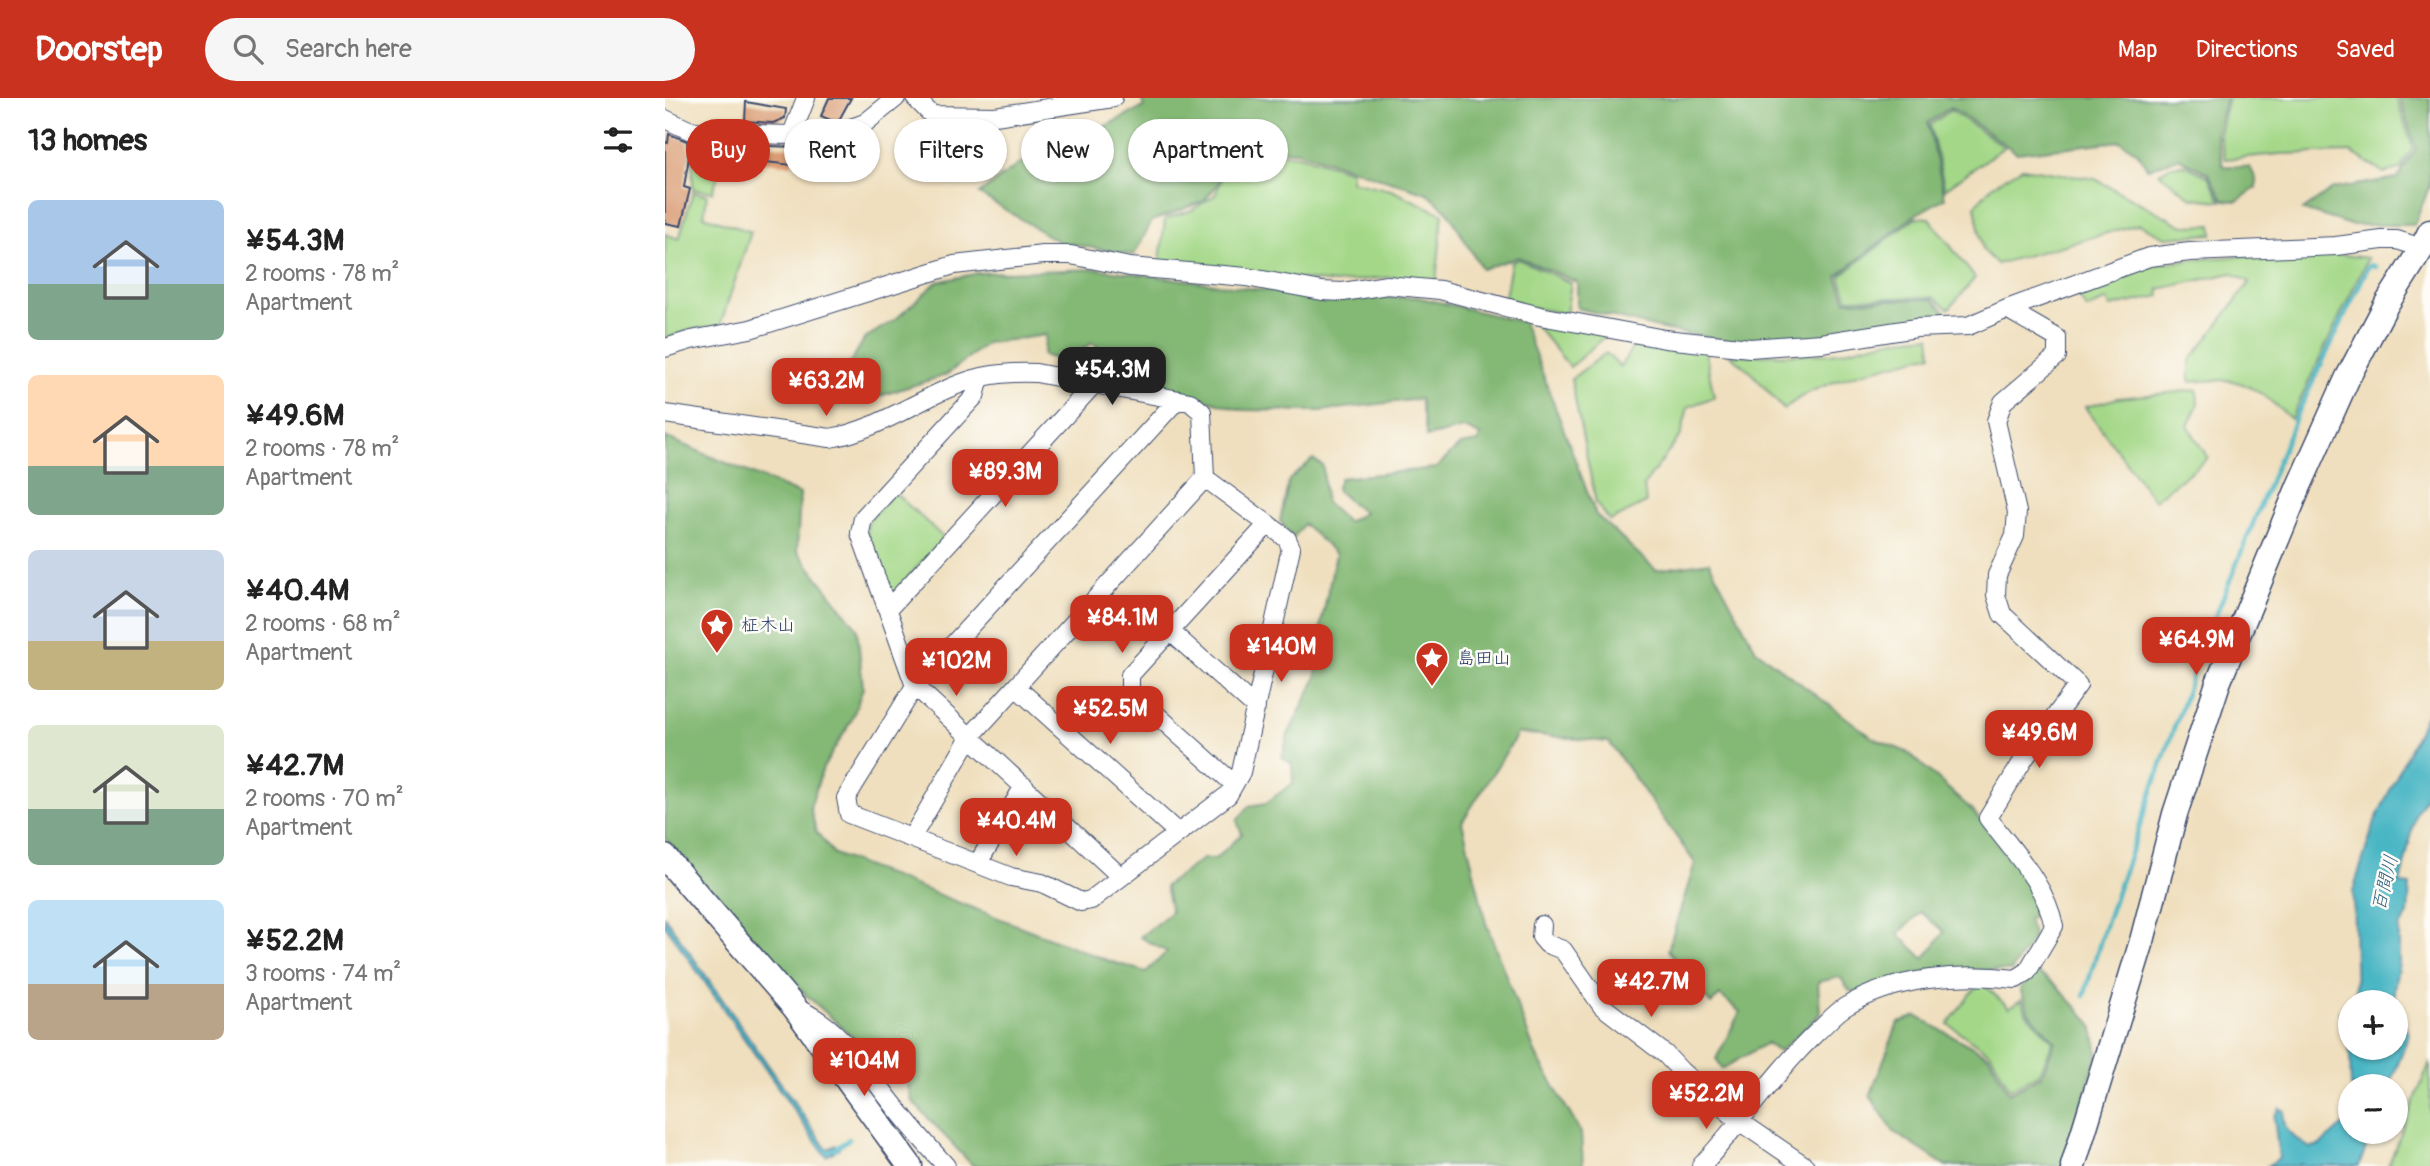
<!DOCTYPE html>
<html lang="en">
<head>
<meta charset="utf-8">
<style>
  :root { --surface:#fff; --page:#f6f6f6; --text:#222; --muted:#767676; --accent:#c8321e }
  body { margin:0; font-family:Pangolin,"Klee One",sans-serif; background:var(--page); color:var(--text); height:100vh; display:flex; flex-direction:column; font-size:26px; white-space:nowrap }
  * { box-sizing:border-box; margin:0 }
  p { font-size:23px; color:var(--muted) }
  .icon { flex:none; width:38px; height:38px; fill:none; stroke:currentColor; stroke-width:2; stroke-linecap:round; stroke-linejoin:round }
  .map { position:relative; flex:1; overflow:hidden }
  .drawer { display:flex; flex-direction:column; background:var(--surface); width:665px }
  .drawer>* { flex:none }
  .guide { position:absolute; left:21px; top:21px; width:665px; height:63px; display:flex; gap:14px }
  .controls { position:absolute; left:1673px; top:892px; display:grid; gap:14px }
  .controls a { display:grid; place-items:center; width:70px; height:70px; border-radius:50%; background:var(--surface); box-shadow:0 2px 5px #0004; font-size:35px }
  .price { position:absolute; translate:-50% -60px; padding:0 16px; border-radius:14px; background:var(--accent); color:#fff; font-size:23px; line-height:46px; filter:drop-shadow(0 2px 4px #0008) }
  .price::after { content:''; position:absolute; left:50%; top:42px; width:21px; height:16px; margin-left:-10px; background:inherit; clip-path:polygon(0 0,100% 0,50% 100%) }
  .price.on { background:#222; color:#fff }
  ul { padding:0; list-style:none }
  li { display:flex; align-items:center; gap:21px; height:175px; padding:0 28px }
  li span { display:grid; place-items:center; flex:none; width:196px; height:140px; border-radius:10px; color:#555 }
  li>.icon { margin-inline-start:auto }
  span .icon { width:84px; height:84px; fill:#fffc; stroke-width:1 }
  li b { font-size:30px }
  h2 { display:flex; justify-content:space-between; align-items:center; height:84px; padding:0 28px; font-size:30px }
  .pill { padding:0 24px; border-radius:32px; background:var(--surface); box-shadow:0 2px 5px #0004; font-size:24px; line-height:63px }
  .pill.on { background:var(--accent); color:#fff }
  header { display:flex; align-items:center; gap:42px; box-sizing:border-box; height:98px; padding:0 35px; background:var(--accent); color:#fff }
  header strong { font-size:33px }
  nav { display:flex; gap:38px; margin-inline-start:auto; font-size:24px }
  .search { width:490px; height:63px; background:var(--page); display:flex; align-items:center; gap:18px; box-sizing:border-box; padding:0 24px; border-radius:38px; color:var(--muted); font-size:26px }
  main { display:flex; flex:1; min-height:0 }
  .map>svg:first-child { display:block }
  .green { fill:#a4d888; stroke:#608473; stroke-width:2 }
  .forest { fill:#83b874; stroke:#4f7469; stroke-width:2; fill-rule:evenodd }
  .water { fill:#49b6c4; stroke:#327291; stroke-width:2 }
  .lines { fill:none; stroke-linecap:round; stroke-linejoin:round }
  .stream { stroke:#49b6c4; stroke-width:4.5 }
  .building { fill:#d9996f }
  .street-casing { stroke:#3b496c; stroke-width:20 }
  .secondary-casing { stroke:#3b496c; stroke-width:27 }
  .street { stroke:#fff; stroke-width:18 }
  .secondary { stroke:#fff; stroke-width:24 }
  .labels { text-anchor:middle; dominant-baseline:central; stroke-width:5; stroke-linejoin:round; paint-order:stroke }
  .poi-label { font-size:18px; fill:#1b2f5e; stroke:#fdfcf7; text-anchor:start }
  .water-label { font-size:19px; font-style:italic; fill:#2b5e82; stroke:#fdfcf7 }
</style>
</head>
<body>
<header>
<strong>Doorstep</strong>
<div class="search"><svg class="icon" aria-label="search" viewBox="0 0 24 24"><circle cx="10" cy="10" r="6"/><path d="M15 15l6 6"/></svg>Search here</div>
<nav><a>Map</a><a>Directions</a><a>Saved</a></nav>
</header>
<main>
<section class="drawer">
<h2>13 homes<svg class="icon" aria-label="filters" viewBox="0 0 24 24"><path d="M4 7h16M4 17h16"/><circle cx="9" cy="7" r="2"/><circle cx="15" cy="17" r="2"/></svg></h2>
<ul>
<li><span style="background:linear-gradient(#a9c7e8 60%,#7fa58c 0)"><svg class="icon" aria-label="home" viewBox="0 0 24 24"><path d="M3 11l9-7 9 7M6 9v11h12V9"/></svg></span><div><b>¥54.3M</b><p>2 rooms · 78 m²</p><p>Apartment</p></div></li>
<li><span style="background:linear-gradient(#ffd9b3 65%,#7fa58c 0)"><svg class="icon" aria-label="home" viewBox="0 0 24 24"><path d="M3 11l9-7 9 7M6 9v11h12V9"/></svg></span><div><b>¥49.6M</b><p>2 rooms · 78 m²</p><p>Apartment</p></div></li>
<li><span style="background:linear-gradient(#c9d6e8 65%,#c2b280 0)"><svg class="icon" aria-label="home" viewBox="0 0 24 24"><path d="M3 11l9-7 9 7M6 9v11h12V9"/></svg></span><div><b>¥40.4M</b><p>2 rooms · 68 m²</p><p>Apartment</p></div></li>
<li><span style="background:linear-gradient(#dfe7d0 60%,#7fa58c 0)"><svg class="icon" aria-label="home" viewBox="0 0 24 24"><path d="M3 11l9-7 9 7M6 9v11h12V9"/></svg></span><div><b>¥42.7M</b><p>2 rooms · 70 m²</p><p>Apartment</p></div></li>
<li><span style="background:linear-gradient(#bfe0f5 60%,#b9a48a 0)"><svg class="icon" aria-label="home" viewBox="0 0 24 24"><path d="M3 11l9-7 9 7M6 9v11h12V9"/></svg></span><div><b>¥52.2M</b><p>3 rooms · 74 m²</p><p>Apartment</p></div></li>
</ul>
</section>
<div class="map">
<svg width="1765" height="1068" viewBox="0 0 1765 1068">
  <rect width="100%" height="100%" fill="#fdfcf7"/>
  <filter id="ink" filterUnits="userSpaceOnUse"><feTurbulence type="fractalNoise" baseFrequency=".0143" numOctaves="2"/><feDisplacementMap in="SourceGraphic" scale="14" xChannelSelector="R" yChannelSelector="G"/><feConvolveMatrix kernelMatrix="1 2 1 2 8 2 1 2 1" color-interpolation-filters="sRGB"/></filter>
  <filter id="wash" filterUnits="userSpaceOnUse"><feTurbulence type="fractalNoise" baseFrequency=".00686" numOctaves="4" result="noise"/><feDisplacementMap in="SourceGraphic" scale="28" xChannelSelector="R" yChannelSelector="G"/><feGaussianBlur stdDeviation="1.57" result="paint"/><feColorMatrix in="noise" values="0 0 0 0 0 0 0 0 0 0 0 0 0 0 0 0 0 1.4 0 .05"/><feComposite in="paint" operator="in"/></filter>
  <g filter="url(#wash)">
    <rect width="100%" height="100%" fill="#efdfbe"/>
    <!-- green -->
    <path class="green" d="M1563 0H1731L1748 50 1735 71 1719 75 1686 54 1615 56 1560 61 1554 35Z
      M1286 12 1339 49 1280 91 1265 27Z
      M27 41 62 42 58 66 47 94 28 91Z
      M569 53 633 57 686 73V83L726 92 778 116 771 184 726 179 670 185 495 164 500 121 527 112 550 97Z
      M1520 67 1543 78 1556 103 1527 100 1494 75 1506 68Z
      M1357 70 1430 81 1518 128 1547 127 1548 136 1500 139 1474 126 1332 166 1318 152 1310 108 1327 88Z
      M28 94 42 97 39 118 86 134 55 228 26 232 0 240V136L14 141Z
      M1251 119 1264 120 1310 180 1284 211 1268 199 1183 201 1175 178Z
      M1670 156 1703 160 1626 321C1608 304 1585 283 1559 282 1548 282 1536 283 1525 284V263L1585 184 1567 175 1494 191 1495 198 1445 209 1442 202 1422 211 1407 190C1438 180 1469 170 1501 165 1557 157 1614 157 1670 156Z
      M853 161 906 185 901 216 839 204 846 165Z
      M867 223 940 235 939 239 905 269Z
      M1265 238 1267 256C1229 267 1144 284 1119 312L1087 275 1065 257 1166 256 1225 242Z
      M971 244 1040 252 1049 299 1023 309 1016 337 979 387 981 405 945 423 931 405 906 281 941 255 955 269Z
      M1532 292 1533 306 1523 328 1543 360 1489 402 1420 309 1453 300Z
      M229 394 279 440 229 495 222 493 201 434 204 423Z
      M1317 885 1344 910 1356 902 1362 916 1388 943 1375 975 1345 991 1326 956 1283 926 1305 896Z
      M1765 964V1068H1723Z"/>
    <!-- forest -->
    <path class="forest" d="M476 0H1561L1551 35 1558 68 1585 69 1591 81V90L1572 103 1558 102 1543 75 1513 60 1483 71 1472 54 1455 43 1352 55 1286 9 1263 25 1280 100 1250 117 1172 178 1181 203 1267 201 1281 214V226L1087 247 1001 232 912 210V184L853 159 817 171 783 114 762 95 632 53 566 50 552 87 539 103 487 123 469 157 394 144 314 96 354 66 420 38 479 9Z
      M1734 0H1765V87L1749 127H1686L1638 112 1668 91 1732 80 1751 51Z
      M433 171 669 201 752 199 858 224 931 417 991 472 1044 464 1091 552 1208 640 1244 655 1308 713 1358 778 1376 810 1363 822 1369 839 1346 873 1270 871 1194 894 1185 893 1175 879 1153 884 1155 916 1114 954 1102 945 1057 971 1051 961 1075 914 1055 897 1046 906 1003 852 1030 765 944 644 853 635 797 724 821 825 871 957 916 1035 918 1068H308L247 1003 232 949 201 951 77 839 0 739V339L135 396 132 453 192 530 198 590 187 621 158 670 145 709 151 733 169 756 444 863 481 874 502 854 475 839 506 814 500 788 538 761H550L577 736 572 723 584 708 601 705 628 685 627 666 617 659 623 637 651 580 656 526 671 456 639 426 628 440 615 423 624 382 648 361 658 368 660 404 682 424 699 415 671 392 675 380 771 370 795 347 813 344 815 337 799 330 762 339 755 301 655 313 577 312 485 285 427 245 399 264 378 257 381 237 322 245 281 277 195 304 179 275 200 240 230 222 272 184 313 175ZM1256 814 1279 834 1259 861 1233 836Z
      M1370 873 1391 887 1427 926 1433 955 1397 1068H1281L1229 1034 1205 998 1233 925 1251 918 1324 958 1344 995 1377 977 1390 943 1364 915 1355 891Z"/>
    <!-- water -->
    <path class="water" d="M1765 609V692L1751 715 1735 786 1745 787 1743 817 1734 830V865L1729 891 1730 905H1689L1691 903 1688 793 1710 723Z
      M0 819 161 1050 163 1051 171 1047 174 1050 162 1058 158 1054 0 827Z
      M1685 907V950H1731V909L1744 936 1724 989H1686L1684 933 1674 914Z
      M1685 997V1034H1707L1694 1068H1641L1634 1066V1068H1603L1614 1060 1609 1019 1615 1010 1619 1013C1616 1033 1630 1040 1645 1050L1655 1047 1682 1024Z"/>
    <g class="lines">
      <!-- stream -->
      <path class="stream" d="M1419 898 1440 828 1532 564 1631 319 1703 169 1706 167 1711 169
        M170 1051 184 1041"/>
    </g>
    <g id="blocks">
      <!-- building -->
      <path class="building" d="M164 0H186L174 22 170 24 156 18Z
        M81 4 121 11 120 20 108 25 80 23Z
        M4 36 22 43 24 59 19 89 25 91 16 128 0 125V44L3 45Z
        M78 47 130 49 127 67 92 63 91 69 75 66Z"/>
    </g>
  </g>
  <g filter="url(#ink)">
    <use href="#blocks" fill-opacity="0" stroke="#3b496c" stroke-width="2"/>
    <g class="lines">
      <defs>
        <path id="street" d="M250 0 267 17 330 18 448 0
          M0 21 24 32 46 35 164 38 200 25 231 0
          M127 36 141 0
          M0 250 26 242 85 231 289 167 378 157H406L465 169 581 179 657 193 678 194 722 187 775 192 875 218 1000 241 1085 250 1156 245 1251 230 1303 228 1342 211 1484 159 1525 154 1671 148 1717 142H1732L1757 150
          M315 280 310 298 198 420 195 435 250 588 456 779
          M512 302 250 588 181 700 184 716 346 779 377 785 416 804 426 802 563 697 576 674 626 450 622 441 616 436 540 380
          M0 316 165 340C220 331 263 292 317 279 335 275 352 274 371 275L525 304 537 314 540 380 305 639 247 739
          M223 511 429 286
          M505 533 591 610
          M351 589 513 735
          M569 686 465 593V577L603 426
          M313 765 359 688
          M877 827 876 839 882 846 898 852 937 908 1000 956 1016 973 1074 1023 1140 1068
          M133 911C172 927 196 965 221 997 240 1022 260 1045 281 1068
          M1036 1068C1076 1025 1109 975 1152 934 1161 926 1170 915 1180 909 1229 879 1296 874 1351 881L1362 874 1389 828C1381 787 1348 753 1323 720L1359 661 1413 587 1337 516 1331 497 1332 477 1350 438 1352 414 1331 323 1338 304 1392 258V240L1342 211"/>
        <path id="secondary" d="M0 759 130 910 245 1068
          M1408 1068 1477 843 1510 716 1553 585 1634 388 1683 279 1721 207 1757 150 1765 134"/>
      </defs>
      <!-- street casing -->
      <use href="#street" class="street-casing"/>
      <!-- secondary casing -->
      <use href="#secondary" class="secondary-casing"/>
      <!-- street -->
      <use href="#street" class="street"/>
      <!-- secondary -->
      <use href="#secondary" class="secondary"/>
    </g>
  </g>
  <!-- icons -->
  <defs>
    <symbol id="sight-pin" viewBox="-11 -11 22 30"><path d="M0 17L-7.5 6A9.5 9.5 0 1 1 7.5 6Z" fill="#c8321e" stroke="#fdfcf7"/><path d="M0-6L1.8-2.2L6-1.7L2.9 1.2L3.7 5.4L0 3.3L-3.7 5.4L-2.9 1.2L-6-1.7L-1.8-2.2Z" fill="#fff"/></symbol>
  </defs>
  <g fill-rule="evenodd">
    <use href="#sight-pin" x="33" y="508" width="38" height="52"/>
    <use href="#sight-pin" x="748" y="541" width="38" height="52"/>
  </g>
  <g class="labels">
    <!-- poi labels -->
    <g class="poi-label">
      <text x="76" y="527">柾木山</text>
      <text x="792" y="560">島田山</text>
    </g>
    <!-- water labels -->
    <g class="water-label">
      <text transform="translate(1720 785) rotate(-76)">百間川</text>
    </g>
  </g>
</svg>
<div class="controls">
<a>+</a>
<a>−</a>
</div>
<b class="price on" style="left:447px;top:309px">¥54.3M</b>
<b class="price" style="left:161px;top:320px">¥63.2M</b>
<b class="price" style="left:340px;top:411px">¥89.3M</b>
<b class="price" style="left:457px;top:557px">¥84.1M</b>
<b class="price" style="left:1531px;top:579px">¥64.9M</b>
<b class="price" style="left:616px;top:586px">¥140M</b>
<b class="price" style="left:291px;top:600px">¥102M</b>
<b class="price" style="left:445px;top:648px">¥52.5M</b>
<b class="price" style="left:1374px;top:672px">¥49.6M</b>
<b class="price" style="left:351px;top:760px">¥40.4M</b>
<b class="price" style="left:986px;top:921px">¥42.7M</b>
<b class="price" style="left:199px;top:1000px">¥104M</b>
<b class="price" style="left:1041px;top:1033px">¥52.2M</b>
<div class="guide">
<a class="pill on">Buy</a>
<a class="pill">Rent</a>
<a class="pill">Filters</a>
<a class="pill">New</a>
<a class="pill">Apartment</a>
</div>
</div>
</main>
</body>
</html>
